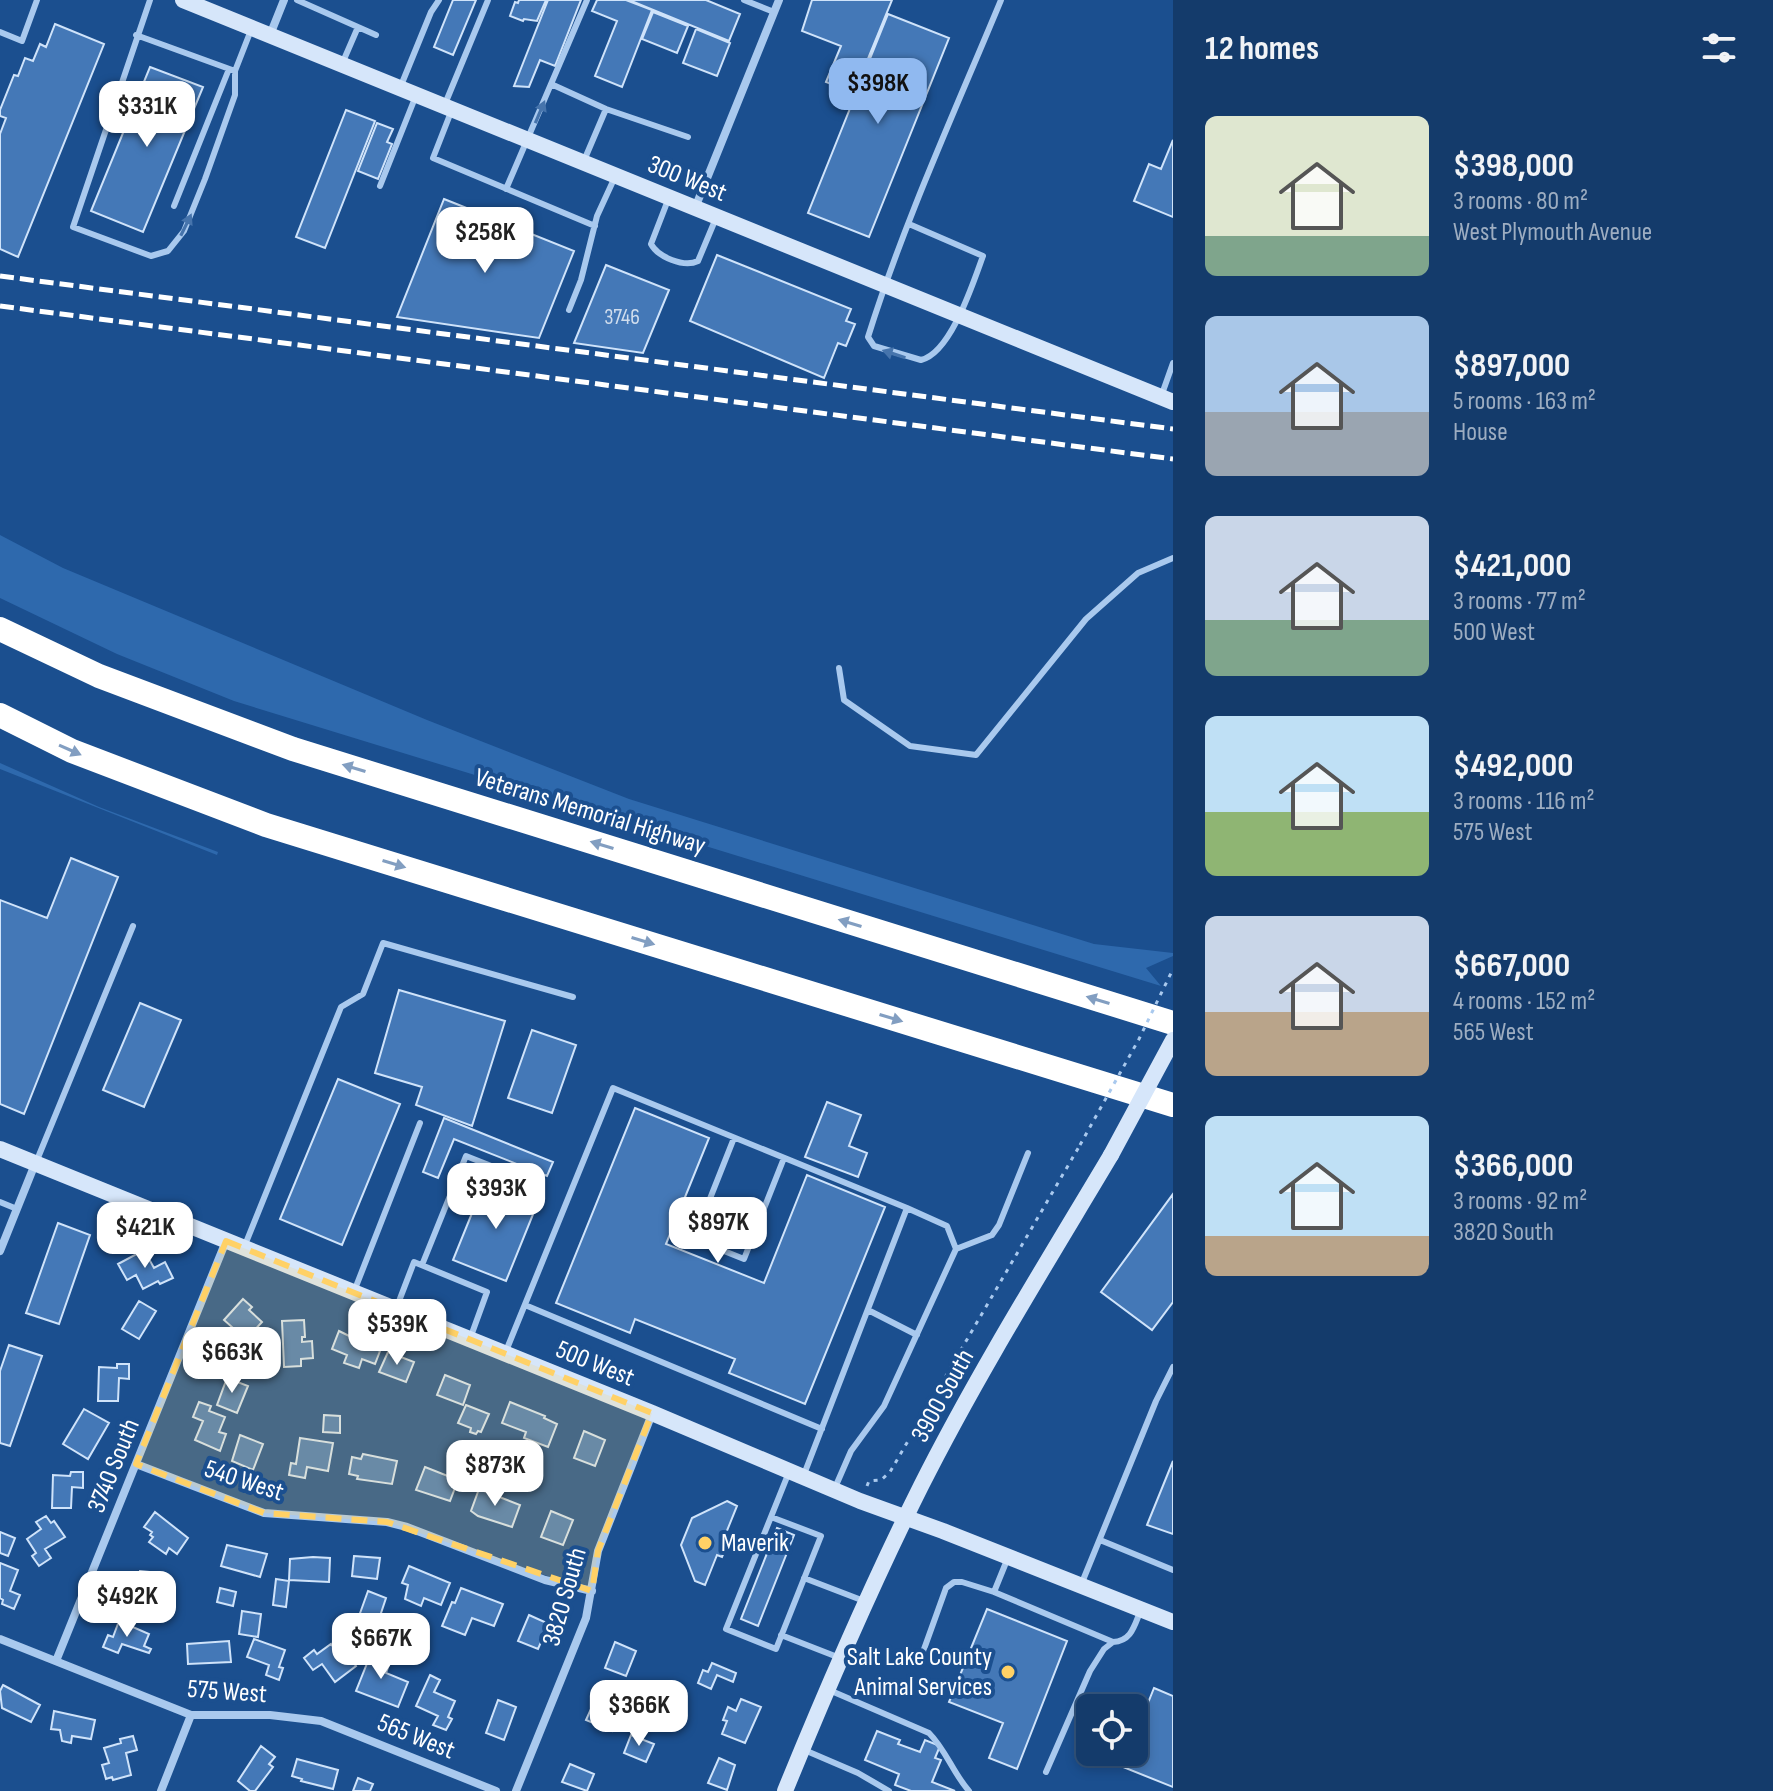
<!DOCTYPE html>
<html lang="en">
<head>
<meta charset="utf-8">
<style>
  :root { --surface:#143b6b; --page:#214673; --text:#f1f3f6; --muted:#9dadc1; --line:#33557e; --accent:#90b9f0 }
  body { margin:0; font-family:"Sofia Sans Condensed",sans-serif; background:var(--page); color:var(--text); height:100vh; display:flex; flex-direction:column; font-size:30px; white-space:nowrap }
  * { box-sizing:border-box; margin:0 }
  p { font-size:26px; color:var(--muted) }
  .icon { flex:none; width:44px; height:44px; fill:none; stroke:currentColor; stroke-width:2; stroke-linecap:round; stroke-linejoin:round }
  .map { position:relative; flex:1; overflow:hidden }
  .side { display:flex; flex-direction:column; background:var(--surface); width:600px }
  .side>* { flex:none }
  .fabs { position:absolute; left:1076px; top:1694px; display:grid; gap:16px }
  .fabs a { display:grid; place-items:center; width:72px; height:72px; border-radius:12px; background:var(--surface); box-shadow:0 4px 12px #0003,0 0 0 2px var(--line); font-size:40px }
  .price { position:absolute; translate:-50% -68px; padding:0 18px; border-radius:16px; background:#fff; color:#222; font-size:26px; line-height:52px; filter:drop-shadow(0 2px 4px #0008) }
  .price::after { content:''; position:absolute; left:50%; top:48px; width:24px; height:18px; margin-left:-12px; background:inherit; clip-path:polygon(0 0,100% 0,50% 100%) }
  .price.active { background:var(--accent); color:#111 }
  ul { padding:0; list-style:none }
  li { display:flex; align-items:center; gap:24px; height:200px; padding:0 32px }
  li span { display:grid; place-items:center; flex:none; width:224px; height:160px; border-radius:12px; color:#555 }
  li>.icon { margin-inline-start:auto }
  span .icon { width:96px; height:96px; fill:#fffc; stroke-width:1 }
  li b { font-size:34px }
  h2 { display:flex; justify-content:space-between; align-items:center; height:96px; padding:0 32px; font-size:34px }
  main { display:flex; flex:1; min-height:0 }
  .map>svg:first-child { display:block }
  .green { fill:#2e69ad }
  .building { fill:#4478b7; stroke:#cfe3fa; stroke-width:2 }
  .lines { fill:none; stroke-linecap:round; stroke-linejoin:round }
  .path { stroke:#a9c9ee; stroke-width:3; stroke-dasharray:4 6; stroke-linecap:butt }
  .lane { stroke:#a9c9ee; stroke-width:6 }
  .street { stroke:#a9c9ee; stroke-width:8 }
  .secondary { stroke:#d6e6fa; stroke-width:16 }
  .highway { stroke:#fff; stroke-width:24 }
  .rail { stroke:#fff; stroke-width:5; stroke-dasharray:14 6; stroke-linecap:butt }
  .path-bridge { stroke:#a9c9ee; stroke-width:3; stroke-dasharray:4 6; stroke-linecap:butt }
  .secondary-bridge { stroke:#d6e6fa; stroke-width:16 }
  .oneway { fill:#4674ac }
  .oneway2 { fill:#829ec1 }
  .marked { fill:#ffd166; fill-opacity:0.2; stroke:#ffd166; stroke-width:6; stroke-dasharray:16 10; stroke-linejoin:round }
  .poi-dot { fill:#ffd166; stroke:#1b4f8f; stroke-width:3 }
  .labels { text-anchor:middle; dominant-baseline:central; stroke-width:8; stroke-linejoin:round; paint-order:stroke }
  .number-label { font-size:22px; fill:#d0dded }
  .street-label { font-size:26px; fill:#fff; stroke:#1b4f8f }
  .poi-label { font-size:26px; fill:#fff; stroke:#1b4f8f; text-anchor:start }
</style>
</head>
<body>
<main>
<div class="map">
<svg width="1173" height="1791" viewBox="0 0 1173 1791">
  <rect width="100%" height="100%" fill="#1b4f8f"/>
  <!-- green -->
  <path class="green" d="M0 535 63 568 427 720 629 799 1094 944 1173 953V956L1146 968 1161 986 234 701 117 654 0 598Z
    M0 763 99 807 218 852 217 855 0 769Z"/>
  <!-- building -->
  <path class="building" d="M453 0H476L453 55 434 47Z
    M519 0H546L537 21 524 19 523 21 510 16 515 2 518 3Z
    M548 0H581L555 66 540 60 529 87 514 86Z
    M597 0H626L652 10 622 87 595 76 617 21 592 11Z
    M629 0H706L740 14 729 41Z
    M812 0H892L854 93 826 82 841 46 802 31Z
    M653 12 688 26 677 53 642 39Z
    M888 14 949 38 869 237 808 213Z
    M55 24 104 44 18 257 0 249V134L6 118 0 116V110L14 75 18 76 25 58 33 61 40 44 46 47Z
    M696 29 730 43 717 76 683 63Z
    M150 67 203 87 143 232 91 211Z
    M346 110 375 121 325 248 296 237Z
    M377 123 393 129 387 142 392 144 378 179 358 171Z
    M1173 140V217L1134 201 1149 164 1161 169Z
    M444 199 574 251 539 338 397 317Z
    M717 255 851 309 846 321 855 324 846 346 838 343 824 378 690 321Z
    M606 265 669 290 643 353 574 343Z
    M71 858 118 877 24 1114 0 1104V900L47 918Z
    M399 990 505 1021 472 1126 416 1105 422 1087 375 1073Z
    M140 1003 181 1020 144 1107 103 1090Z
    M532 1030 576 1045 552 1113 508 1098Z
    M338 1079 400 1104 342 1245 280 1219Z
    M827 1102 861 1115 849 1146 867 1153 858 1177 805 1157Z
    M635 1108 709 1138 666 1244 764 1283 807 1175 885 1207 805 1404 729 1373 735 1359 635 1319 630 1333 556 1303Z
    M444 1118 553 1162 547 1176 454 1139 438 1178 423 1172Z
    M485 1181 538 1202 506 1281 453 1260Z
    M1173 1194V1302L1152 1330 1101 1292Z
    M58 1223 90 1235 59 1324 26 1313Z
    M144 1250 154 1268 165 1262 173 1278 160 1284 158 1281 143 1289 136 1275 127 1280 118 1264Z
    M243 1299 252 1307 249 1310 262 1322 250 1335 258 1343 248 1354 226 1334 232 1327 224 1320Z
    M139 1301 156 1311 139 1339 122 1329Z
    M304 1320 305 1337H302V1342L312 1341 313 1358 301 1359V1366L284 1367 282 1321Z
    M339 1331 380 1351 375 1364 362 1359 359 1368 344 1363 347 1355 332 1349Z
    M9 1345 42 1356 10 1446 0 1443V1371Z
    M388 1352 414 1362 406 1382 379 1372Z
    M117 1364H129V1379L119 1378 118 1401H98L99 1367 117 1368Z
    M445 1375 470 1385 463 1405 437 1395Z
    M227 1378 248 1386 237 1413 217 1405Z
    M199 1402 211 1406 209 1411 225 1417 219 1432 226 1434 220 1451 195 1440 203 1421 193 1417Z
    M510 1402 545 1416 544 1418 557 1424 548 1447 524 1438 526 1432 502 1423Z
    M466 1405 489 1414 481 1432 478 1431 476 1434 470 1432 471 1428 458 1423Z
    M84 1409 109 1423 88 1459 63 1444Z
    M324 1415 340 1416V1433L323 1432Z
    M584 1431 605 1440 595 1466 574 1458Z
    M240 1435 263 1444 253 1470 232 1461Z
    M300 1438 333 1443 328 1471 307 1467 305 1478 289 1475 291 1463 296 1464Z
    M363 1454 397 1461 392 1484 357 1479 358 1476 349 1474 352 1457 361 1459Z
    M1173 1461V1534L1147 1525Z
    M425 1467 458 1480 450 1501 416 1490Z
    M71 1472H83V1488L72 1487 71 1508H52L53 1475 70 1476Z
    M479 1489 520 1505 512 1527 478 1516 471 1511Z
    M727 1501 737 1506 724 1538 729 1540 722 1557 717 1555 705 1585 695 1581 681 1545 692 1518Z
    M551 1511 573 1520 563 1545 541 1537Z
    M155 1512 188 1538 177 1554 169 1548 166 1554 149 1542 153 1537 150 1535 152 1532 144 1527Z
    M46 1516 51 1523 54 1521 65 1537 45 1549 51 1558 39 1566 32 1556 36 1553 27 1539 41 1529 36 1522Z
    M777 1528 794 1535 758 1626 741 1619Z
    M0 1532 15 1538 8 1556 0 1553Z
    M227 1545 267 1554 260 1577 221 1566Z
    M354 1556 380 1558 377 1579 352 1576Z
    M313 1557 330 1558 329 1582 289 1580 290 1559Z
    M0 1563 18 1570 10 1591 20 1595 14 1609 2 1604 3 1600 0 1598Z
    M409 1566 450 1583 441 1605 424 1598 421 1606 405 1599 408 1585 402 1583Z
    M140 1571 159 1573 157 1606 138 1604Z
    M276 1579 289 1581 286 1607 273 1605Z
    M220 1588 236 1592 233 1606 217 1602Z
    M461 1588 503 1604 494 1626 472 1618 465 1635 442 1626 452 1602 455 1603Z
    M368 1591 386 1598 378 1622 359 1616Z
    M987 1609 1067 1641 1017 1769 989 1758 1003 1723 949 1702Z
    M242 1611 261 1614 258 1637 239 1634Z
    M529 1615 549 1624 538 1649 518 1641Z
    M119 1621 149 1634 144 1646 151 1649 149 1653 122 1644 118 1653 103 1647 108 1635 113 1637Z
    M254 1639 285 1650 279 1667 283 1668 279 1680 266 1675 269 1665 247 1657Z
    M229 1641 231 1662 188 1664 187 1644Z
    M615 1642 636 1651 626 1676 605 1668Z
    M331 1644 340 1656 345 1652 356 1666 335 1682 322 1664 313 1670 304 1658 314 1650 317 1654Z
    M372 1651 391 1659 386 1673 408 1682 398 1707 356 1691Z
    M712 1663 736 1673 733 1682 717 1675 711 1689 698 1683 703 1670 708 1672Z
    M430 1675 440 1680 434 1692 455 1701 448 1717 452 1719 446 1730 433 1725 438 1716 416 1706Z
    M3 1685 40 1705 31 1722 2 1708 0 1691Z
    M1154 1688 1173 1696V1787L1123 1767 1129 1752H1134V1738Z
    M741 1699 761 1707 745 1743 722 1734 727 1721 723 1720 728 1707 736 1711Z
    M498 1700 516 1707 504 1740 486 1733Z
    M595 1700 620 1710 612 1731 586 1720Z
    M54 1711 95 1720 91 1739 72 1736 71 1743 62 1741 60 1730 51 1729Z
    M877 1731 900 1740 898 1744 920 1752 925 1740 940 1746 935 1758 941 1760 932 1782 955 1791H911L895 1785 899 1774 865 1760Z
    M631 1735 654 1744 646 1762 624 1753Z
    M133 1736 137 1750 126 1753 131 1775 113 1780 112 1777 106 1779 102 1765 109 1763 104 1748 121 1743 120 1739Z
    M261 1746 275 1757 269 1764 273 1767 255 1791H250L238 1781Z
    M719 1758 735 1765 727 1790 708 1783Z
    M297 1759 338 1770 333 1789 301 1781 302 1779 292 1776Z
    M570 1764 594 1774 587 1791 562 1782Z
    M358 1778 373 1784 370 1791H353Z"/>
  <g class="lines">
    <!-- path -->
    <path class="path" d="M867 1486 869 1481 881 1480 890 1472 1080 1145"/>
    <!-- lane -->
    <path class="lane" d="M150 0 73 227 151 256 168 251 184 231 205 179 235 95V71
      M297 0 376 35
      M744 0 774 12
      M0 32 22 41 37 0
      M136 35 235 71 251 30
      M342 64 358 27
      M551 84 606 109 688 137
      M400 88 431 12 439 0
      M445 104 488 0
      M451 112 433 158 595 226
      M583 163 606 109
      M380 186 415 98
      M506 189 587 0
      M668 200 651 244C658 257 684 268 698 261L716 218
      M174 206 229 69
      M909 224 983 256C973 283 951 353 921 360L874 346 868 337C904 222 955 111 1001 0
      M569 310 581 280 597 216 614 179
      M1162 394 1173 363
      M839 668 844 700 910 746 976 755 1086 619 1138 573 1173 558
      M734 1138 694 1239 744 1259 784 1158
      M37 1160 133 926
      M0 1202 17 1209
      M245 1245 341 1007 363 994 383 943 573 997
      M956 1249 992 1235 999 1225 1028 1153
      M422 1265 466 1156 509 1173
      M355 1289 420 1123
      M525 1305 822 1429
      M396 1309 414 1262 487 1292 471 1336
      M868 1310 917 1335
      M506 1351 613 1088 907 1208 803 1477
      M834 1490 851 1451 884 1406 956 1249 947 1226 907 1208
      M771 1517 821 1536 776 1649 726 1629 789 1472
      M1100 1540 1173 1570
      M804 1578 864 1601
      M1081 1585 1156 1401 1173 1367
      M994 1592 1007 1560
      M781 1635 840 1658
      M919 1663 946 1588 954 1582H962L994 1592 1113 1642
      M829 1690 929 1733C946 1750 953 1773 969 1791
      M802 1749 858 1773 889 1791
      M1046 1772 1090 1671 1104 1649 1113 1642C1131 1641 1134 1627 1140 1612"/>
    <!-- street -->
    <path class="street" d="M270 35 284 0
      M695 208 779 0
      M0 1251 35 1164
      M136 1464 264 1513 387 1522 407 1527 545 1580 592 1591
      M0 1639 191 1715H270L321 1721 496 1791
      M56 1661 226 1241
      M161 1791 191 1715
      M516 1791 586 1618 598 1551 652 1414"/>
    <!-- secondary -->
    <path class="secondary" d="M183 0 1173 402
      M0 1149 652 1413 860 1501 943 1531 1173 1622
      M785 1791C827 1688 871 1586 921 1486 978 1373 1046 1264 1111 1155"/>
    <!-- highway -->
    <path class="highway" d="M0 629 99 676 293 749 1173 1023
      M0 715 72 751 266 825 1173 1105"/>
    <!-- rail -->
    <path class="rail" d="M0 276 1173 429
      M0 306 1173 459"/>
    <!-- path-bridge -->
    <path class="path-bridge" d="M1080 1145 1139 1039 1173 969"/>
    <!-- secondary-bridge -->
    <path class="secondary-bridge" d="M1111 1155 1173 1040"/>
  </g>
  <!-- one-way arrows -->
  <defs><path id="oneway-solid" d="M-6-.8H1V-3.2L6.5 0L1 3.2V.8H-6Z" transform="scale(2)"/></defs>
  <g class="oneway">
    <use href="#oneway-solid" transform="translate(540 112) rotate(-67)"/>
    <use href="#oneway-solid" transform="translate(186 225) rotate(-64)"/>
    <use href="#oneway-solid" transform="translate(894 354) rotate(-162)"/>
  </g>
  <g class="oneway2">
    <use href="#oneway-solid" transform="translate(70 750) rotate(24)"/>
    <use href="#oneway-solid" transform="translate(354 768) rotate(-163)"/>
    <use href="#oneway-solid" transform="translate(602 845) rotate(-163)"/>
    <use href="#oneway-solid" transform="translate(394 864) rotate(17)"/>
    <use href="#oneway-solid" transform="translate(850 923) rotate(-163)"/>
    <use href="#oneway-solid" transform="translate(643 941) rotate(17)"/>
    <use href="#oneway-solid" transform="translate(1098 1000) rotate(-163)"/>
    <use href="#oneway-solid" transform="translate(891 1018) rotate(17)"/>
  </g>
  <!-- marked area -->
  <path class="marked" d="M226 1241 652 1413 598 1551 592 1591 387 1522 264 1513 136 1464Z"/>
  <!-- markers -->
  <g class="poi-dot">
    <circle cx="705" cy="1543" r="8"/>
    <circle cx="1008" cy="1672" r="8"/>
  </g>
  <g class="labels">
    <!-- number labels -->
    <g class="number-label">
      <text x="622" y="317">3746</text>
    </g>
    <!-- street labels -->
    <g class="street-label">
      <text transform="translate(687 179) rotate(22)">300 West</text>
      <text transform="translate(590 812) rotate(17)">Veterans Memorial Highway</text>
      <text transform="translate(595 1364) rotate(22)">500 West</text>
      <text transform="translate(943 1396) rotate(-61)">3900 South</text>
      <text transform="translate(114 1466) rotate(-68)">3740 South</text>
      <text transform="translate(244 1481) rotate(18)">540 West</text>
      <text transform="translate(565 1597) rotate(-74)">3820 South</text>
      <text transform="translate(227 1692) rotate(4)">575 West</text>
      <text transform="translate(416 1737) rotate(22)">565 West</text>
    </g>
    <!-- poi labels -->
    <g class="poi-label">
      <text x="721" y="1543">Maverik</text>
      <text x="992" y="1657" text-anchor="end">Salt Lake County<tspan x="992" dy="30">Animal Services</tspan></text>
    </g>
  </g>
</svg>
<div class="fabs">
<a><svg class="icon" aria-label="locate" viewBox="0 0 24 24"><circle cx="12" cy="12" r="6"/><path d="M12 2v4M12 18v4M2 12h4M18 12h4"/></svg></a>
</div>
<b class="price active" style="left:878px;top:126px">$398K</b>
<b class="price" style="left:147px;top:149px">$331K</b>
<b class="price" style="left:485px;top:275px">$258K</b>
<b class="price" style="left:496px;top:1231px">$393K</b>
<b class="price" style="left:718px;top:1265px">$897K</b>
<b class="price" style="left:145px;top:1270px">$421K</b>
<b class="price" style="left:397px;top:1367px">$539K</b>
<b class="price" style="left:232px;top:1395px">$663K</b>
<b class="price" style="left:495px;top:1508px">$873K</b>
<b class="price" style="left:127px;top:1639px">$492K</b>
<b class="price" style="left:381px;top:1681px">$667K</b>
<b class="price" style="left:639px;top:1748px">$366K</b>
</div>
<section class="side">
<h2>12 homes<svg class="icon" aria-label="filters" viewBox="0 0 24 24"><path d="M4 7h16M4 17h16"/><circle cx="9" cy="7" r="2"/><circle cx="15" cy="17" r="2"/></svg></h2>
<ul>
<li><span style="background:linear-gradient(#dfe7d0 75%,#7fa58c 0)"><svg class="icon" aria-label="home" viewBox="0 0 24 24"><path d="M3 11l9-7 9 7M6 9v11h12V9"/></svg></span><div><b>$398,000</b><p>3 rooms · 80 m²</p><p>West Plymouth Avenue</p></div></li>
<li><span style="background:linear-gradient(#a9c7e8 60%,#9aa5b1 0)"><svg class="icon" aria-label="home" viewBox="0 0 24 24"><path d="M3 11l9-7 9 7M6 9v11h12V9"/></svg></span><div><b>$897,000</b><p>5 rooms · 163 m²</p><p>House</p></div></li>
<li><span style="background:linear-gradient(#c9d6e8 65%,#7fa58c 0)"><svg class="icon" aria-label="home" viewBox="0 0 24 24"><path d="M3 11l9-7 9 7M6 9v11h12V9"/></svg></span><div><b>$421,000</b><p>3 rooms · 77 m²</p><p>500 West</p></div></li>
<li><span style="background:linear-gradient(#bfe0f5 60%,#8fb573 0)"><svg class="icon" aria-label="home" viewBox="0 0 24 24"><path d="M3 11l9-7 9 7M6 9v11h12V9"/></svg></span><div><b>$492,000</b><p>3 rooms · 116 m²</p><p>575 West</p></div></li>
<li><span style="background:linear-gradient(#c9d6e8 60%,#b9a48a 0)"><svg class="icon" aria-label="home" viewBox="0 0 24 24"><path d="M3 11l9-7 9 7M6 9v11h12V9"/></svg></span><div><b>$667,000</b><p>4 rooms · 152 m²</p><p>565 West</p></div></li>
<li><span style="background:linear-gradient(#bfe0f5 75%,#b9a48a 0)"><svg class="icon" aria-label="home" viewBox="0 0 24 24"><path d="M3 11l9-7 9 7M6 9v11h12V9"/></svg></span><div><b>$366,000</b><p>3 rooms · 92 m²</p><p>3820 South</p></div></li>
</ul>
</section>
</main>
</body>
</html>
